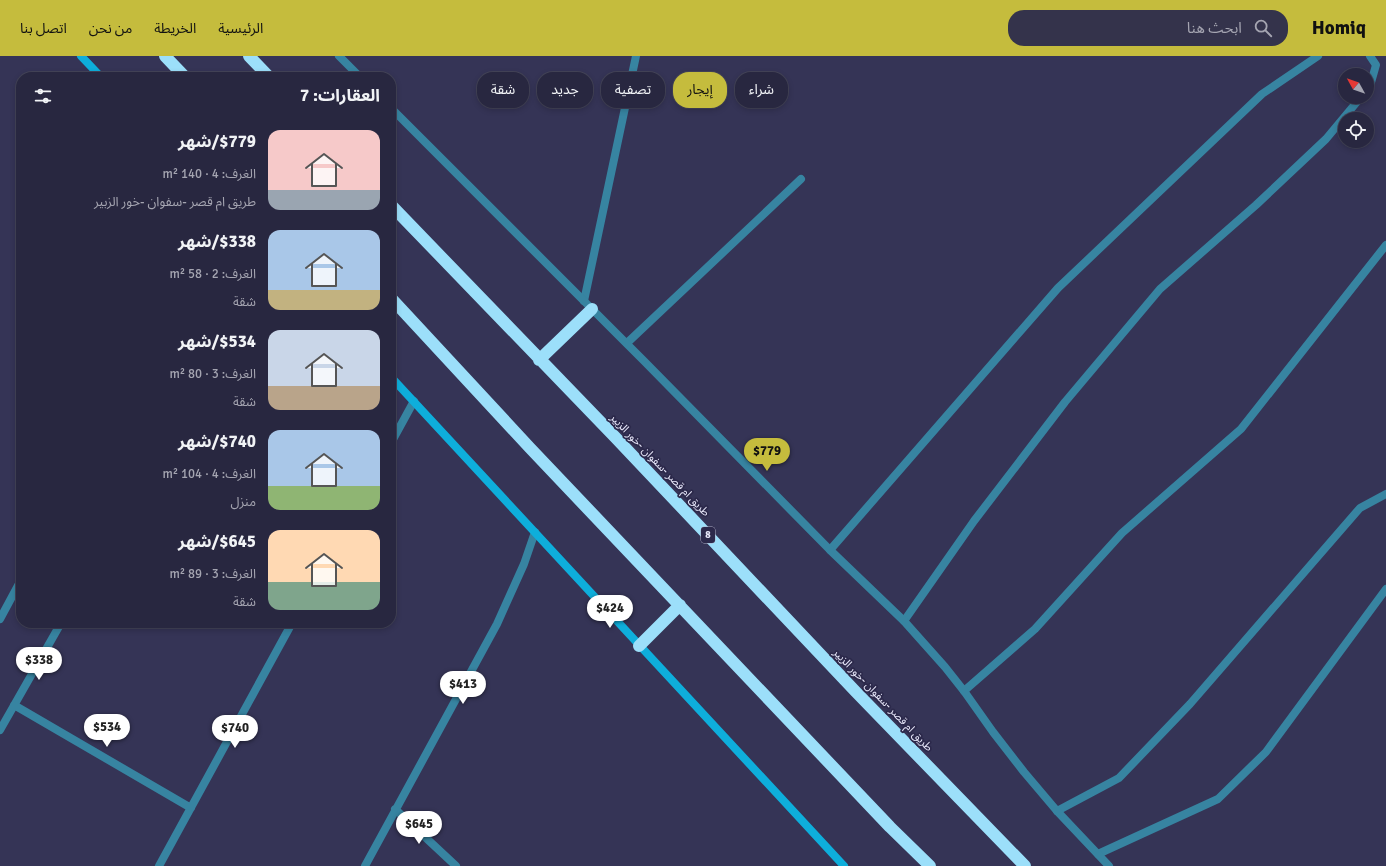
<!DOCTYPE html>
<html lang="ar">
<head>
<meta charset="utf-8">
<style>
  :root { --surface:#282740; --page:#34334b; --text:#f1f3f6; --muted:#a5a5b1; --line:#444459; --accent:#c5bc3d }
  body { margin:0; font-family:Signika,"Noto Sans Arabic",sans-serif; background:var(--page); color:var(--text); direction:rtl; height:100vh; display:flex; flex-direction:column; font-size:15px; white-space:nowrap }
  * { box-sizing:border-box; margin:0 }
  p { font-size:13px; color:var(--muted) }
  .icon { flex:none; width:22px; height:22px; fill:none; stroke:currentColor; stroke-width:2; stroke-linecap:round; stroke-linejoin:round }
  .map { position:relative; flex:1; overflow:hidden; direction:ltr }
  .details { position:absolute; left:16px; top:16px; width:380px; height:556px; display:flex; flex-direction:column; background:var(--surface); border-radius:16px; box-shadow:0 2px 6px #0003,0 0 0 1px var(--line); direction:rtl }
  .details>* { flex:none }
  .hud { position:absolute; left:408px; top:16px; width:380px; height:36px; direction:rtl; display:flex; gap:8px }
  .needle { width:26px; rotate:310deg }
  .fabs { position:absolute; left:1338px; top:12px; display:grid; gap:8px }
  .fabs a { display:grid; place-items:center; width:36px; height:36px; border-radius:50%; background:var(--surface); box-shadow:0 2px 6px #0003,0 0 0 1px var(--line); font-size:20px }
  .price { position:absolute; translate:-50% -34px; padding:0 9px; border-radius:14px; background:#fff; color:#222; font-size:13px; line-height:26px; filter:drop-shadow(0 1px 2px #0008) }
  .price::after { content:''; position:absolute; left:50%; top:24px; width:12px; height:9px; margin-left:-6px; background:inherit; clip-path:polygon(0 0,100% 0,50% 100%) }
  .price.current { background:var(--accent); color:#111 }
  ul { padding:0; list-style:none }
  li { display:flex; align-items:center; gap:12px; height:100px; padding:0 16px }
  li span { display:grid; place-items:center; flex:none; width:112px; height:80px; border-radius:12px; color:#555 }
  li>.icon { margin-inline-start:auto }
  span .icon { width:48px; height:48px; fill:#fffc; stroke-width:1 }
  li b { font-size:17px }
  h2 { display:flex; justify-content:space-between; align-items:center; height:48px; padding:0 16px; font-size:17px }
  .tag { padding:0 14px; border-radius:16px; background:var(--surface); box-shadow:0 2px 6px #0003,0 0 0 1px var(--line); font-size:14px; line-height:36px }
  .tag.current { background:var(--accent); color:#111 }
  header { display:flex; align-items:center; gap:24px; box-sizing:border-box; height:56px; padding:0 20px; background:var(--accent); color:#111 }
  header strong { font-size:19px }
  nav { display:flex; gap:22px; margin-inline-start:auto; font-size:14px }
  .search { width:280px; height:36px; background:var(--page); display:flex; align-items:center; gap:10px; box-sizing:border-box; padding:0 14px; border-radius:16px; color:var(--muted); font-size:15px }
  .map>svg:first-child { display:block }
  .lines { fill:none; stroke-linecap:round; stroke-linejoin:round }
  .lane { stroke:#3784a1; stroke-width:8 }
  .street { stroke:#3784a1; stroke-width:8 }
  .secondary { stroke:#0eaedb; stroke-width:8 }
  .highway { stroke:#9cdffa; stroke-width:12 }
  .labels { text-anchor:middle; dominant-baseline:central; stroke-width:3.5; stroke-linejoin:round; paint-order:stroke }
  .shield { fill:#2c294b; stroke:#b0afc6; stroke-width:1 }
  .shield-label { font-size:10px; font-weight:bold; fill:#e9e9fb }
  .street-label { font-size:11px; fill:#e9e9fb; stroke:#2c294b }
</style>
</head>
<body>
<header>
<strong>Homiq</strong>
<div class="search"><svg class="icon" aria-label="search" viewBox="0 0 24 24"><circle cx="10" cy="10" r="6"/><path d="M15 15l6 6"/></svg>ابحث هنا</div>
<nav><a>الرئيسية</a><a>الخريطة</a><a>من نحن</a><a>اتصل بنا</a></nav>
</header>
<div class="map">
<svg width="1386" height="810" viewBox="0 0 1386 810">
  <rect width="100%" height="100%" fill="#353456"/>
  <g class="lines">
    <!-- lane -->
    <path class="lane" d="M1367 33 1370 30 1376 9 1370 0
      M584 245 636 0
      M627 287 801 123
      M830 494 1058 232 1262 38 1318 0
      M904 565 974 465 1065 346 1160 233 1256 149 1326 83 1361 41
      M964 635 1035 573 1122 477 1241 373 1386 189
      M1057 755 1119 722 1190 648 1360 452 1386 438
      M1098 798 1218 743 1266 696 1386 533"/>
    <!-- street -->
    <path class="street" d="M339 0 360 21
      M391 52 644 305 830 494 904 565 945 611 964 635 993 676 1024 716 1057 755 1109 810
      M391 387 414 345
      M0 563 21 524
      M14 649 191 752
      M0 674 61 567
      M395 753 456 810
      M159 810 292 567
      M365 810 497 568 524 508 535 476"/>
    <!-- secondary -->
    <path class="secondary" d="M81 0 101 21
      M391 321 844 810"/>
    <!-- highway -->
    <path class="highway" d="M165 0 185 21
      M249 0 269 21
      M391 149 615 381 856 636 1025 810
      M391 242 530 392 890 771 930 810
      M539 304 592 253
      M639 590 680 549"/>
  </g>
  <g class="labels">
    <!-- shield labels -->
    <rect class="shield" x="701" y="471" width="14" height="16" rx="3"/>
    <g class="shield-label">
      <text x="708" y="479">8</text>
    </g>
    <!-- street labels -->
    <g class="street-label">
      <text transform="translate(660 409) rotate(46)">طريق ام قصر -سفوان -خور الزبير</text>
      <text transform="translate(883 644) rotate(46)">طريق ام قصر -سفوان -خور الزبير</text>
    </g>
  </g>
</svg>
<div class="fabs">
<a><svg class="needle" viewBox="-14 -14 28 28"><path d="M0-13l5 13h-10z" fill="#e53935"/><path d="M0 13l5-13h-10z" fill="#a5a5b1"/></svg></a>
<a><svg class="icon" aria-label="locate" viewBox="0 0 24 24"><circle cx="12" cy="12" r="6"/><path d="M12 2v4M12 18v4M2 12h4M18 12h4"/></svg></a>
</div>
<b class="price current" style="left:767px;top:416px">$779</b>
<b class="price" style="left:610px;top:573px">$424</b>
<b class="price" style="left:39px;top:625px">$338</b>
<b class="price" style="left:463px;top:649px">$413</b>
<b class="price" style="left:107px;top:692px">$534</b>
<b class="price" style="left:235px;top:693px">$740</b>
<b class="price" style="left:419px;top:789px">$645</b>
<div class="hud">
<a class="tag">شراء</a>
<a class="tag current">إيجار</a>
<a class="tag">تصفية</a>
<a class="tag">جديد</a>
<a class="tag">شقة</a>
</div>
<section class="details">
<h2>العقارات: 7<svg class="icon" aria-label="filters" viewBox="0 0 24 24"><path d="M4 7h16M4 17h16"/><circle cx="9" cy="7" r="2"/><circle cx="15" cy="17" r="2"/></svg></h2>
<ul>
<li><span style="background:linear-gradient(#f6c9c9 75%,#9aa5b1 0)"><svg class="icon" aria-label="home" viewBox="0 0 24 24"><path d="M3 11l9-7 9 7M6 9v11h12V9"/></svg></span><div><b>$779/شهر</b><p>الغرف: 4 · 140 m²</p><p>طريق ام قصر -سفوان -خور الزبير</p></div></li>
<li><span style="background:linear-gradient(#a9c7e8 75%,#c2b280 0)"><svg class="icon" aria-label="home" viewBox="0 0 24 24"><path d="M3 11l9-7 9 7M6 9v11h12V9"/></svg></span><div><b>$338/شهر</b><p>الغرف: 2 · 58 m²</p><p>شقة</p></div></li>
<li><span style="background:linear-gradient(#c9d6e8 70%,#b9a48a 0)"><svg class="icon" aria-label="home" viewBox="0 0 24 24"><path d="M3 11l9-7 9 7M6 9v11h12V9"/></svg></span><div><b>$534/شهر</b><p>الغرف: 3 · 80 m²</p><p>شقة</p></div></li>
<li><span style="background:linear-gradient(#a9c7e8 70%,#8fb573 0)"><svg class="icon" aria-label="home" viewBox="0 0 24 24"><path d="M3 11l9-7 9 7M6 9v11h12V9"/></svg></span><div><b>$740/شهر</b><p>الغرف: 4 · 104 m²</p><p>منزل</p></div></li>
<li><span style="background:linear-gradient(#ffd9b3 65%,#7fa58c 0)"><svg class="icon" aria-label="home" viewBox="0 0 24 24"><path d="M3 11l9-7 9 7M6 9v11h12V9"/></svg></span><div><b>$645/شهر</b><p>الغرف: 3 · 89 m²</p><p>شقة</p></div></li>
</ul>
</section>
</div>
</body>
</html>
